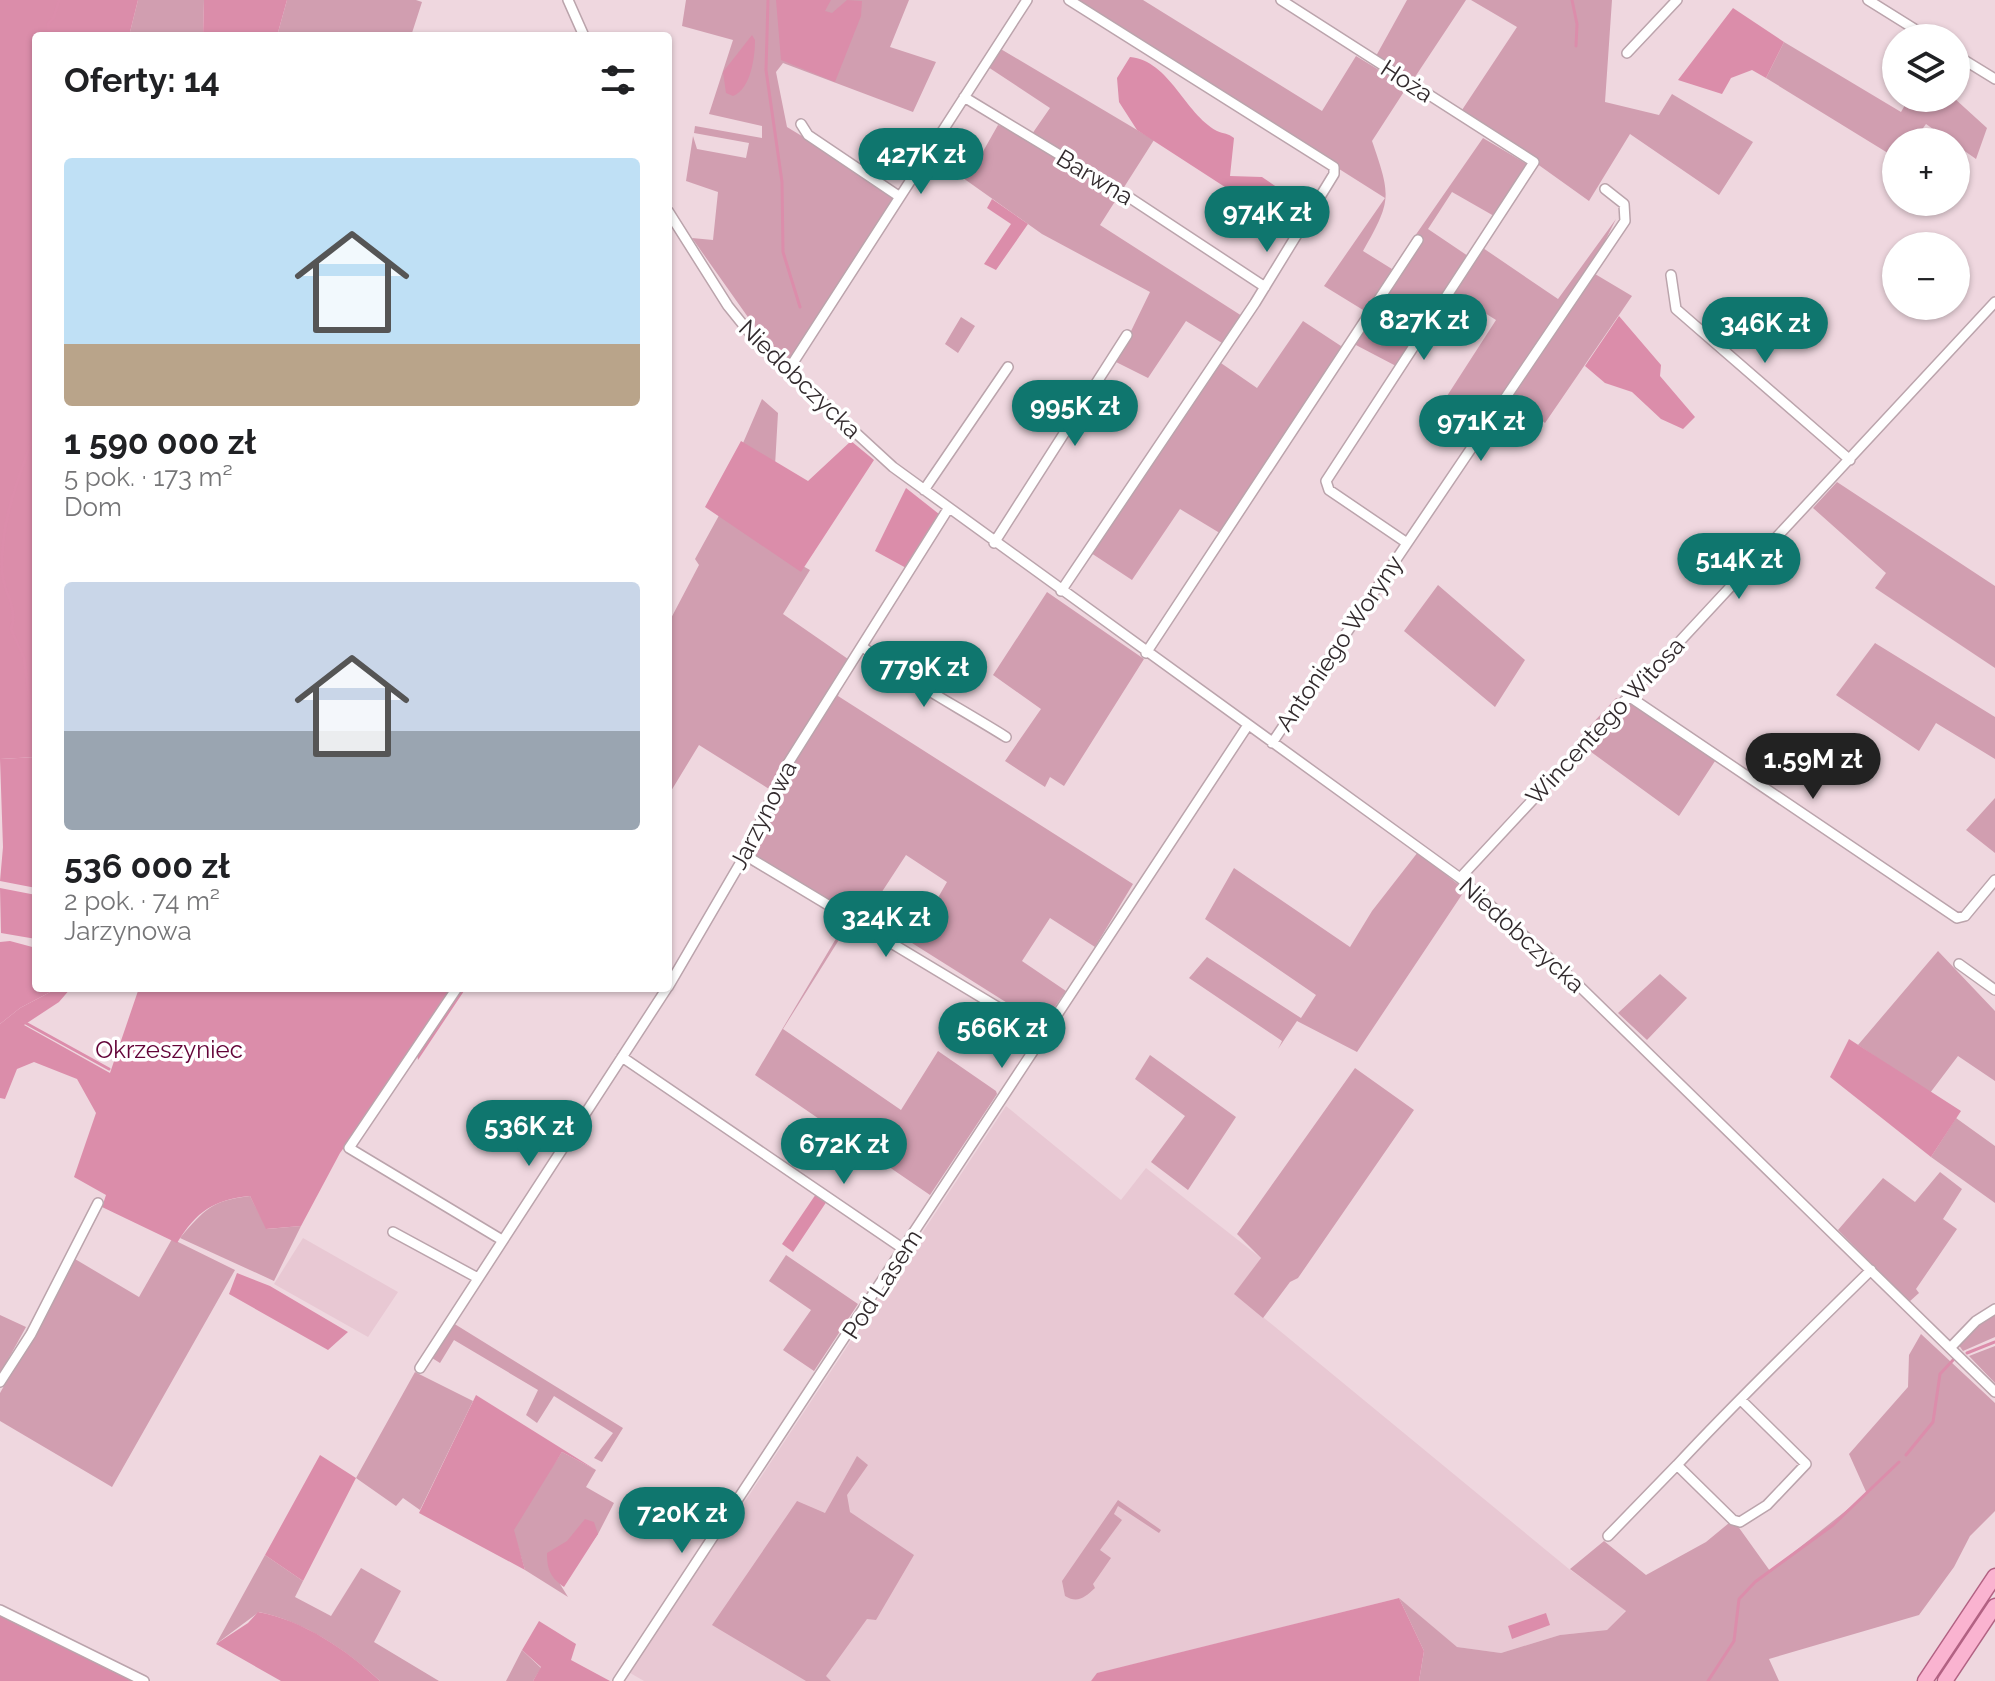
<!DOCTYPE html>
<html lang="pl">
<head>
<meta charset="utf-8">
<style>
  :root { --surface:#fff; --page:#f6f6f6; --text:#202124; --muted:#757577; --accent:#0f766e }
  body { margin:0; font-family:Raleway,sans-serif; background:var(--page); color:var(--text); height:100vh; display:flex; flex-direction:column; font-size:30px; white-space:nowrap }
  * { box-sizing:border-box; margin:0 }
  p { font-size:26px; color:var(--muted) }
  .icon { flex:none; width:44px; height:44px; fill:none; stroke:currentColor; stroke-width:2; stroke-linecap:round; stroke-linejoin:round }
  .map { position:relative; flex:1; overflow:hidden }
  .panel { position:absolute; left:32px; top:32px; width:640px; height:960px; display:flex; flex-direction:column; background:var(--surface); border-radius:8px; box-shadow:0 2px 6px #0004 }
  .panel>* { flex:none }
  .fabs { position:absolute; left:1882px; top:24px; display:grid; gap:16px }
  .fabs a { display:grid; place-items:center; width:88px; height:88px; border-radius:50%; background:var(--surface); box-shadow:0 2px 6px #0004; font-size:40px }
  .price { position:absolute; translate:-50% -68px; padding:0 18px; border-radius:28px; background:var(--accent); color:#fff; font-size:26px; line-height:52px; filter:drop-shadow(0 2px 4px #0008) }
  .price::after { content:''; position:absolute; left:50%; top:48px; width:24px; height:18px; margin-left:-12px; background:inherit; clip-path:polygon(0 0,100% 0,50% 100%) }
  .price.on { background:#222; color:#fff }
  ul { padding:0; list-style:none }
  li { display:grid; align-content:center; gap:16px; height:424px; padding:0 32px }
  li span { display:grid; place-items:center; height:248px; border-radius:8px; color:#555 }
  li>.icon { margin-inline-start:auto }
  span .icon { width:144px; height:144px; fill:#fffc; stroke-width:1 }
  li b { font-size:34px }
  h2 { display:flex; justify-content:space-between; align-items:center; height:96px; padding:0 32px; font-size:34px }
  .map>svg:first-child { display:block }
  .built { fill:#e8c8d3 }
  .green { fill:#d19eb0 }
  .forest { fill:#db8daa }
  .water { fill:#dc8dab }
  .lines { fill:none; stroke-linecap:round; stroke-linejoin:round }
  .stream { stroke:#dc8dab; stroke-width:3 }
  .street-casing { stroke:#bba4ac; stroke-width:12 }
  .primary-casing { stroke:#b26283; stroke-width:17 }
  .street { stroke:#fff; stroke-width:9 }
  .primary { stroke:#fab3d0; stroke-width:14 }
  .labels { text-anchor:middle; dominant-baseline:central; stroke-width:7; stroke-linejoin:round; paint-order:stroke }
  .street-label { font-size:24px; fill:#322a2d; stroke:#fff }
  .park-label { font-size:24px; fill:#630338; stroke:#fff }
</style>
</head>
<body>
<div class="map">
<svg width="1995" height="1681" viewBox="0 0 1995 1681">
  <rect width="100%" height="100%" fill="#efd7df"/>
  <!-- built -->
  <path class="built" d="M1006 1106 1121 1200 1146 1168 1261 1258 1235 1294 1569 1569 1626 1610 1607 1630 1560 1635 1501 1653 1456 1647 1399 1598 1098 1673 1091 1681H644L625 1670 734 1518Z
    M303 1238 398 1292 368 1337 274 1284Z"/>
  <!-- green -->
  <path class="green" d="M138 0H204L203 36H129Z
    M287 0H416L422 2 411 36H277Z
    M686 0H909L890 47 936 62 913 112 783 63 776 72 787 127 897 194 794 357 788 359 762 337 692 238 713 240 718 192 686 181 693 136 697 149 746 158 749 143 694 133 695 126 762 138V126L709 114 733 40 682 26Z
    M1072 0H1143L1322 111 1356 56 1407 87 1372 141C1391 196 1392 200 1363 251L1392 269 1483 138 1527 164 1494 216 1452 192 1428 229 1468 256 1396 366 1354 344 1223 535 1180 509 1132 580 1091 553 1218 361 1257 388 1303 321 1344 348 1368 313 1324 286 1385 198Z
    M1407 0H1466L1413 80 1376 56Z
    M1471 0H1612L1605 102 1659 115 1672 94 1753 142 1719 195 1630 134 1589 201 1462 110 1517 27Z
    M1784 42 1901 112 1909 98H1954L1987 128 1976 159 1926 124 1913 142H1896V158L1766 78Z
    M999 48 1154 140 1100 225 1242 316 1222 343 1186 321 1148 378 1116 362 1150 292 1042 234 932 156 945 132 981 155 998 125 1032 134 1050 108 988 67Z
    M1616 219 1590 271 1632 296 1545 423 1505 390 1484 420 1447 396 1496 320 1453 293 1483 248 1558 299Z
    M961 317 975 326 958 353 945 344Z
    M762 399 778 413 775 466 740 450Z
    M1837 482 1995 586V668L1875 588 1886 573 1813 508Z
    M722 510 767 546 810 570 783 614 848 659 838 696 1133 884 1095 947 1050 918 1022 961 1066 991 1042 1025 912 943 947 882 906 855 872 907 862 903 783 1029 901 1110 938 1051 996 1091 997 1094 930 1195 755 1075 847 920 738 858 769 789 699 745 668 796V624L699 565 695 559Z
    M1438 585 1525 660 1495 707 1404 631Z
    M1047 592 1144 659 1064 786 1050 777 1045 787 1005 761 1041 709 993 675Z
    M1875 643 1995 717V759L1936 723 1919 751 1836 695Z
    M1616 698 1626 701 1717 758 1679 816 1576 741Z
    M1995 798V853L1966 830Z
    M1418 852 1465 890 1357 1052 1297 1021 1278 1049 1282 1041 1189 978 1207 957 1301 1018 1316 995 1205 919 1234 868 1350 947 1372 911Z
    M1938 951 1995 1011V1081L1958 1056 1930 1093 1858 1045Z
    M1660 974 1687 998 1647 1040 1618 1013Z
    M1150 1055 1236 1117 1188 1190 1151 1162 1185 1116 1135 1079Z
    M1355 1068 1414 1110 1298 1278 1290 1282 1263 1318 1234 1294 1261 1258 1237 1234Z
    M1956 1118 1995 1146V1203L1931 1157Z
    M1940 1172 1962 1189 1943 1219 1957 1229 1916 1289 1919 1293 1909 1302 1838 1230 1883 1178 1915 1202Z
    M250 1196 267 1229 301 1226 274 1281 180 1238C205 1209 211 1201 250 1196Z
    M172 1239 235 1270 112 1487 0 1421V1393L75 1259 139 1297Z
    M786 1255 858 1304 814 1371 783 1350 811 1310 769 1281Z
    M1995 1314V1337L1963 1351 1958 1344 1982 1320Z
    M0 1315 26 1327 0 1374Z
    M453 1323 623 1428 602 1462 594 1458 613 1433 554 1396 537 1423 526 1415 538 1390 454 1340 440 1363 432 1358Z
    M1921 1334 1995 1403V1511L1970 1536 1954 1567 1919 1615 1769 1659 1779 1681H1419L1424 1651 1399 1598 1457 1647 1501 1653 1560 1635 1607 1630 1626 1611 1570 1569 1604 1541 1646 1575 1706 1542 1729 1523 1737 1525 1770 1571 1867 1494 1849 1454 1908 1387 1909 1355Z
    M1995 1346V1383L1969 1356Z
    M415 1372 473 1401 420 1510 403 1498 396 1506 356 1478Z
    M562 1452 596 1470 586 1487 614 1503 598 1534 560 1584 568 1597 525 1570 512 1527Z
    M857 1456 868 1465 847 1495 850 1512 914 1555 876 1620 867 1619 826 1676 831 1681H806L712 1625 797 1501 825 1513Z
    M1118 1500 1161 1530 1159 1533 1118 1506 1114 1514 1122 1520 1100 1550 1111 1558 1093 1584 1095 1588C1085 1597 1078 1604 1065 1596L1062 1581Z
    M265 1555 303 1581 295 1597 331 1616 361 1568 401 1591 374 1642 439 1681H380C347 1650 303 1621 259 1612L216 1644Z
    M522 1650 541 1668 533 1681H506Z"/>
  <!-- forest -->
  <path class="forest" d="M0 0H138L129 36H36V757L0 759Z
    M204 0H287L277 36H203Z
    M776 0H831L825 11 832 13 847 0 862 1 861 16 835 82 781 60Z
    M1733 8 1784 42 1766 78 1752 70 1731 78 1722 94 1678 80Z
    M752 35 755 40C755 57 751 89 733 96L726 93 723 72Z
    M1130 57C1170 61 1184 113 1217 131 1224 134 1228 133 1234 138L1230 176 1262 177 1287 194 1296 208 1289 223 1282 224 1137 130 1119 102 1117 78Z
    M992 199 1028 224 996 270 984 264 1011 224 987 208Z
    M1619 316 1661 365 1660 376 1695 417 1683 429 1661 419 1632 392 1605 383 1585 366Z
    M741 441 808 481 851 441 874 460 801 572 705 507Z
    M906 488 939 514 908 569 875 551Z
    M58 988H71L59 1002 24 1025 110 1073 139 988H466L418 1060 415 1042 387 1089 340 1153 301 1226 266 1229 250 1196C213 1200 197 1211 177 1243L102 1207 106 1195 74 1177 96 1113 77 1079 34 1062 17 1069 5 1099 0 1098V1024L20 1008Z
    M1849 1039 1961 1111 1931 1157 1830 1077Z
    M816 1194 827 1201 793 1252 782 1244Z
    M237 1273 270 1286 348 1332 328 1350 229 1294Z
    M476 1395 596 1470 562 1452 514 1530 525 1570 419 1513Z
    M320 1455 356 1478 303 1581 265 1555Z
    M585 1519 594 1522 598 1534 564 1587C550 1577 547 1569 547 1553L567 1541Z
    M1399 1598 1424 1651 1419 1681H1091L1097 1673Z
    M258 1612C303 1620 347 1650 380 1681H281L216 1644 248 1623Z
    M0 1614 137 1681H0Z
    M539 1621 576 1644 571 1660 610 1681H533L541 1667 522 1650Z"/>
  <!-- water -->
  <path class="water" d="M36 757V888L0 881 3 847 0 759Z
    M0 888 36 895V939L1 933Z
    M10 941 36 948V988H58L20 1008 0 1024V942Z
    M1546 1613 1550 1625 1512 1639 1508 1626Z"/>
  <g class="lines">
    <!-- stream -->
    <path class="stream" d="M768 0 766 70 782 182 783 252 800 307
      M1572 0 1577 24 1576 46
      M50 36 48 24 54 17 59 0
      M36 144 32 154 36 196
      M36 289V359
      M36 746 24 658 11 629C19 606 2 592 2 569 1 519 19 476 36 430
      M22 1021 109 1069
      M1967 1353 1995 1342
      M1906 1455 1933 1422 1940 1374 1954 1359
      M1708 1681 1734 1641 1739 1599 1755 1582 1833 1525 1899 1462"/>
    <defs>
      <path id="street" d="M568 0 584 36
        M1281 0 1534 162 1326 481 1329 490 1407 543
        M1868 0 1929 38
        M1627 53 1677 0
        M1956 55 1995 79
        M964 97 1121 192 1265 287
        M801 124 808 135 900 197
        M668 211 728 306 757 342 893 467 1460 878 1569 976 1995 1392
        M1671 275 1676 309 1850 460
        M787 372 1027 0
        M924 490 1008 367
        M994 543 1127 335
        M1061 591 1255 303 1334 174V167L1069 0
        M864 648C910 682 958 707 1006 737
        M1146 653 1418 240
        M1627 695 1957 918 1965 916 1995 880
        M1272 743 1625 221 1624 204 1605 189
        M745 855 1044 1035
        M1460 878 1995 302
        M1959 964 1995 990
        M668 987 745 855 787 765 948 509
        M457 988 349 1148 502 1240
        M622 1057 905 1250
        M393 1232 476 1277
        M1950 1348 1976 1321 1995 1309
        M420 1368 667 988
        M0 1382 31 1334 98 1203
        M1741 1400 1806 1464 1767 1505 1740 1522 1733 1520 1677 1465C1739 1398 1806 1334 1871 1270
        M1608 1536 1677 1465
        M0 1610 144 1681
        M618 1681 1248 725"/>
      <path id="primary" d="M1925 1681 1995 1576
        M1945 1681 1995 1606"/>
    </defs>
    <!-- street casing -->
    <use href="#street" class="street-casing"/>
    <!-- primary casing -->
    <use href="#primary" class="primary-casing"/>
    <!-- street -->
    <use href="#street" class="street"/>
    <!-- primary -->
    <use href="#primary" class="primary"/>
  </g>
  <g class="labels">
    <!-- street labels -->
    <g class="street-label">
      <text transform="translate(1407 81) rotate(33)">Hoża</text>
      <text transform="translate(1095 177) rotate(31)">Barwna</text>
      <text transform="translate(800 379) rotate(44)">Niedobczycka</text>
      <text transform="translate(1339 643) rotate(-56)">Antoniego Woryny</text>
      <text transform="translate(1605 721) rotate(-47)">Wincentego Witosa</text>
      <text transform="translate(763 815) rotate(-63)">Jarzynowa</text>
      <text transform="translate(1522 935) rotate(42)">Niedobczycka</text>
      <text transform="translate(882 1284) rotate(-57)">Pod Lasem</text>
    </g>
    <!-- park labels -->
    <g class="park-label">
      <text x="169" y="1049">Okrzeszyniec</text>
    </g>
  </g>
</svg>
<div class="fabs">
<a><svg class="icon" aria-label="layers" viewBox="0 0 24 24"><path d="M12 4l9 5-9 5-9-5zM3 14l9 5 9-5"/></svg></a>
<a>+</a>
<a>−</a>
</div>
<b class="price" style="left:921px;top:196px">427K zł</b>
<b class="price" style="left:1267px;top:254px">974K zł</b>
<b class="price" style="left:1424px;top:362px">827K zł</b>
<b class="price" style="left:1765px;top:365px">346K zł</b>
<b class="price" style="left:1075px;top:448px">995K zł</b>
<b class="price" style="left:1481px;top:463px">971K zł</b>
<b class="price" style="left:1739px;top:601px">514K zł</b>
<b class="price" style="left:924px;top:709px">779K zł</b>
<b class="price on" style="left:1813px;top:801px">1.59M zł</b>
<b class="price" style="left:886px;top:959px">324K zł</b>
<b class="price" style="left:1002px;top:1070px">566K zł</b>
<b class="price" style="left:529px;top:1168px">536K zł</b>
<b class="price" style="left:844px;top:1186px">672K zł</b>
<b class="price" style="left:682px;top:1555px">720K zł</b>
<section class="panel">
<h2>Oferty: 14<svg class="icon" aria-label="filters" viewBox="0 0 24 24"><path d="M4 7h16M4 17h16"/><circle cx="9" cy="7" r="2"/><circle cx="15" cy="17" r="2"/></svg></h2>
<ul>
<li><span style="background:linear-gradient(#bfe0f5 75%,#b9a48a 0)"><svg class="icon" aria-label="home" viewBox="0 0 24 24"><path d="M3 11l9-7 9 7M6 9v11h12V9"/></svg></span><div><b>1 590 000 zł</b><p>5 pok. · 173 m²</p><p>Dom</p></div></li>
<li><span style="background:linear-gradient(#c9d6e8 60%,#9aa5b1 0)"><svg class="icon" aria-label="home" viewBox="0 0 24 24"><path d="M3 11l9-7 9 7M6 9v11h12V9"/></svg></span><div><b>536 000 zł</b><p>2 pok. · 74 m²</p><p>Jarzynowa</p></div></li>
</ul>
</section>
</div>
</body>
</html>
